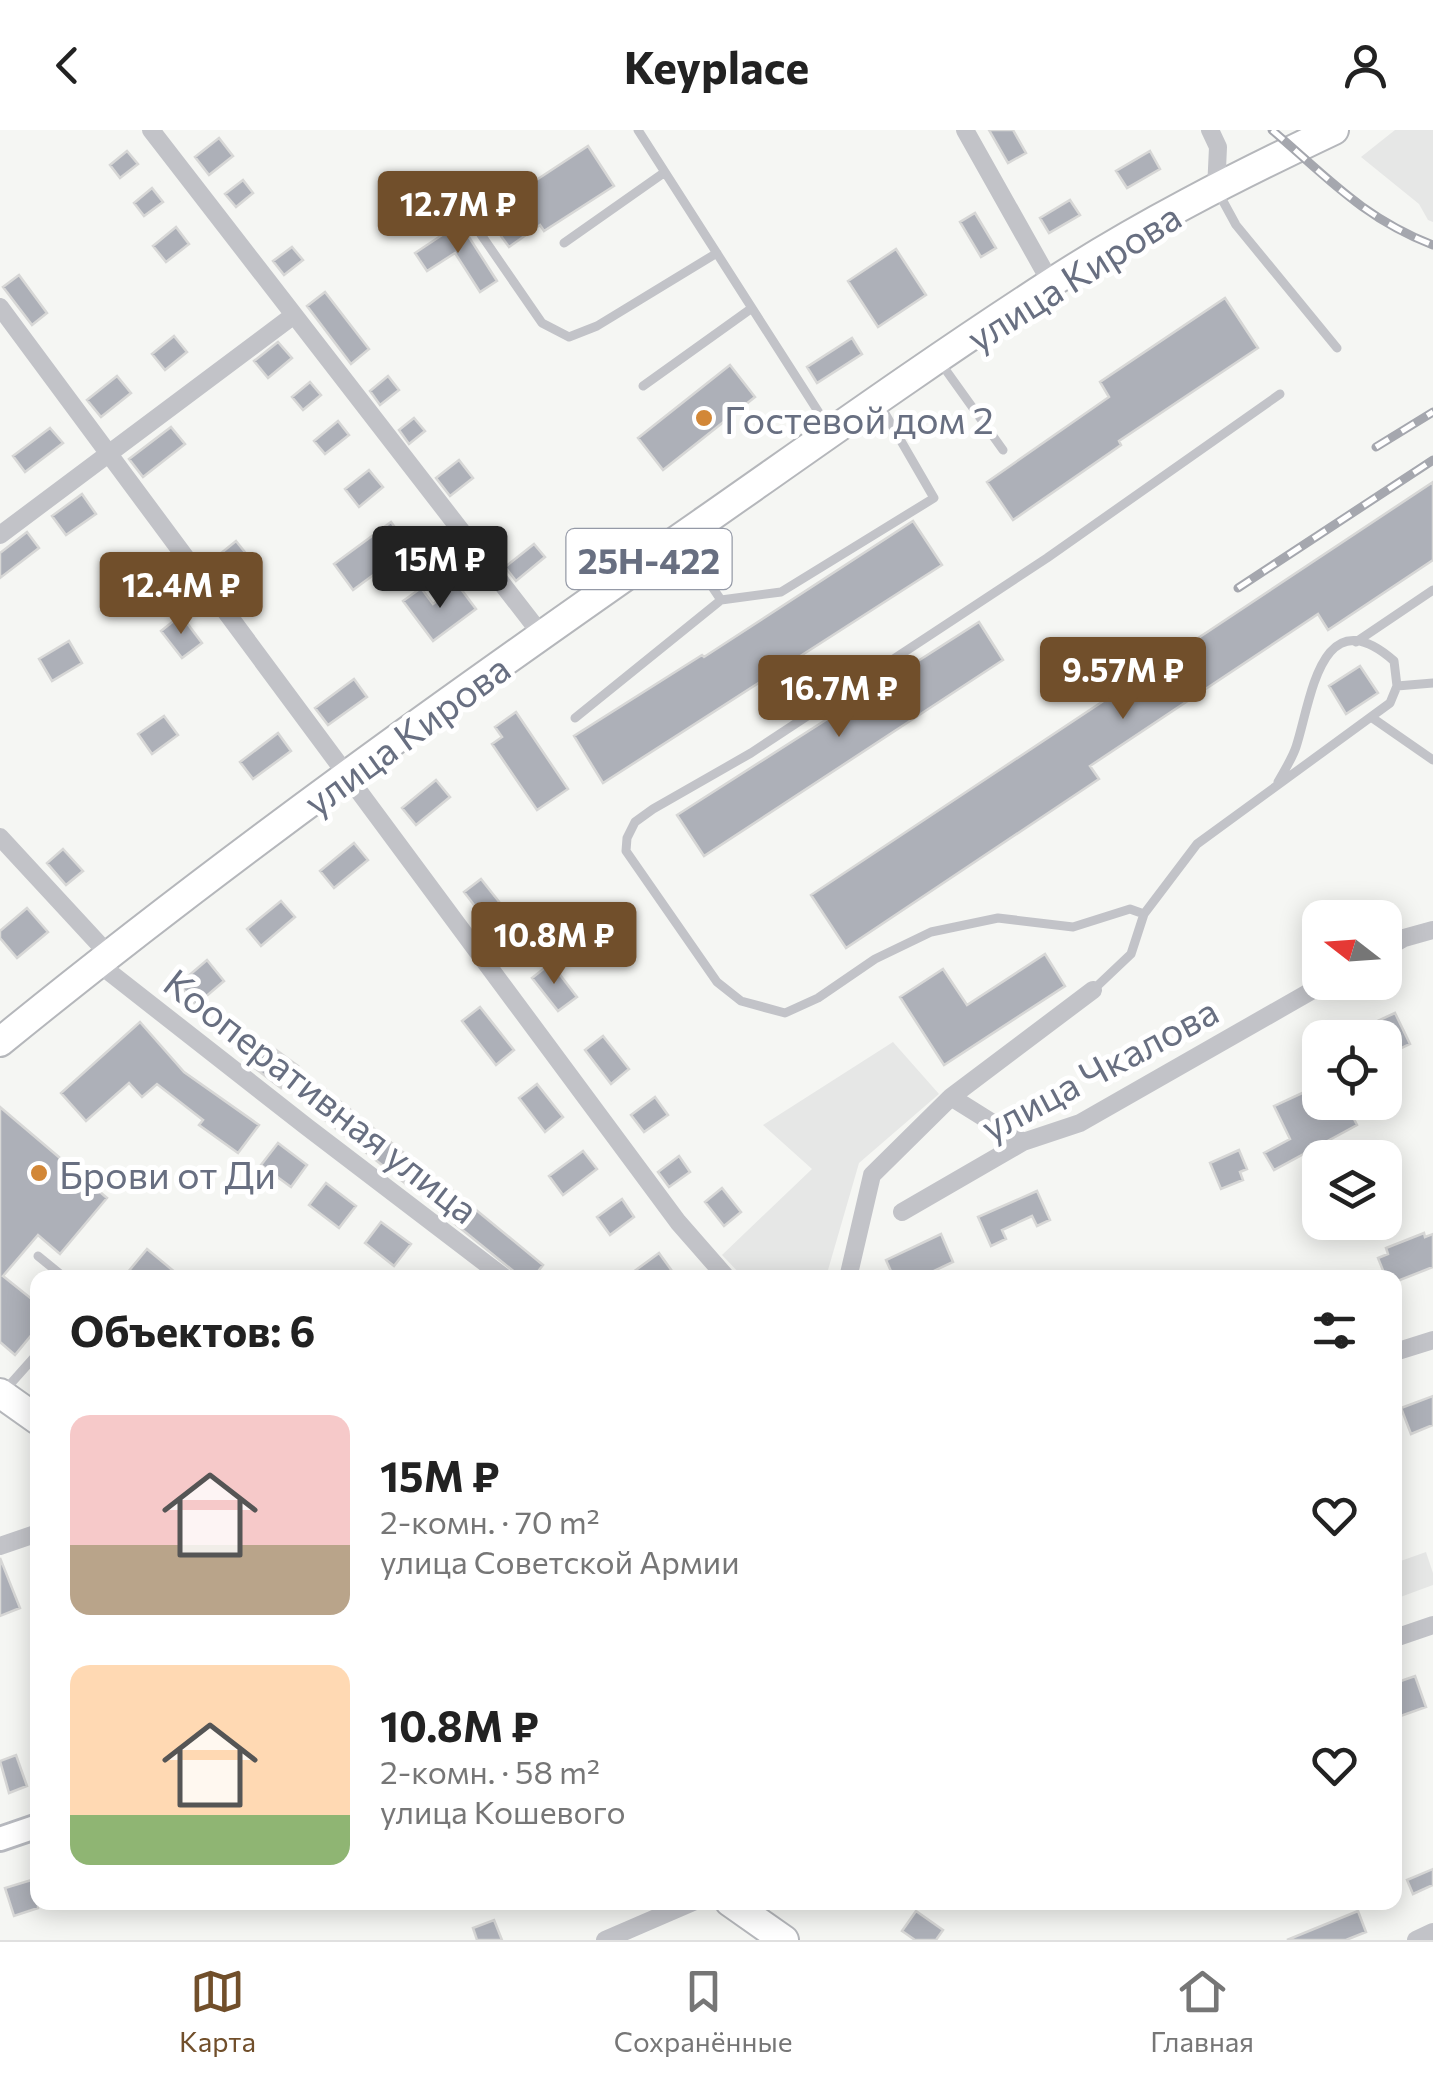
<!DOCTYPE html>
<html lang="ru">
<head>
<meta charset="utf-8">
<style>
  :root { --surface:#fff; --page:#f2f2f2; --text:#222; --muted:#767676; --line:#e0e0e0; --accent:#714f2b }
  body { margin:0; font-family:Commissioner,sans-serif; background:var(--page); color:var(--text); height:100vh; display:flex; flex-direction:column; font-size:38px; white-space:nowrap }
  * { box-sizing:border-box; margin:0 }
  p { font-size:32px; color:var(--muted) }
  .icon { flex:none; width:55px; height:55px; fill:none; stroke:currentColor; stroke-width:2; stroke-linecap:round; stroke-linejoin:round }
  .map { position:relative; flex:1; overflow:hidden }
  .details { position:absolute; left:30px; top:1140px; width:1372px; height:640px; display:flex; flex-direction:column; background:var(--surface); border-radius:20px; box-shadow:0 5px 25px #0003 }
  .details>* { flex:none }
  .needle { width:65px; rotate:287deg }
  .buttons { position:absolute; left:1302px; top:770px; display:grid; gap:20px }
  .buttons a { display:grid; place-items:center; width:100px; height:100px; border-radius:20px; background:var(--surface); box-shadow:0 5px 25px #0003; font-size:50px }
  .price { position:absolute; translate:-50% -85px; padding:0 22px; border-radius:10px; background:var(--accent); color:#fff; font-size:32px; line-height:65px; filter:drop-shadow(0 2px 5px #0008) }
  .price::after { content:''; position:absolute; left:50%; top:60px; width:30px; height:22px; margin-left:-15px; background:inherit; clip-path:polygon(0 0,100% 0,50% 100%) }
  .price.active { background:#222; color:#fff }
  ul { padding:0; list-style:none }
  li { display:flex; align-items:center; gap:30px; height:250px; padding:0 40px }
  li span { display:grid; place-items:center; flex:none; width:280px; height:200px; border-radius:20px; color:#555 }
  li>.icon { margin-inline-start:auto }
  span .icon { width:120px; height:120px; fill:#fffc; stroke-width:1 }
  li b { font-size:42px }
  h2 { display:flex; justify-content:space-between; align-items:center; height:120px; padding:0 40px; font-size:42px }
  header { display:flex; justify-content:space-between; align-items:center; height:130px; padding:0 40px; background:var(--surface); font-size:45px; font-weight:700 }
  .dock { display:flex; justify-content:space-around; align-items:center; height:140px; border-top:2px solid var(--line); background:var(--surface); font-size:28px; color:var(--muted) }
  .dock a { display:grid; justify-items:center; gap:5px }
  .dock .active { color:var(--accent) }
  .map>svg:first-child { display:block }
  .built { fill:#e6e7e6 }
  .building { fill:#adb0b8; stroke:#d7d7d6; stroke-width:2.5 }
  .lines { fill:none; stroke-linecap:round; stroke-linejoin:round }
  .secondary-casing { stroke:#b6b8be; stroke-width:28 }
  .primary-casing { stroke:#b5b7bb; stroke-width:32 }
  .service { stroke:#c2c3c8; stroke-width:9 }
  .minor { stroke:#c2c3c8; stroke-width:18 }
  .secondary { stroke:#fff; stroke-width:22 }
  .primary { stroke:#fff; stroke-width:28 }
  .rail-casing { stroke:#a5a7ae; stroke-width:9 }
  .rail { stroke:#fff; stroke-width:5; stroke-dasharray:15; stroke-linecap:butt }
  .poi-dot { fill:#d28737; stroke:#fff; stroke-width:4 }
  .labels { text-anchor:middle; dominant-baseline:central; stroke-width:10; stroke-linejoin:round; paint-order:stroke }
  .shield { fill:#fff; stroke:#959aa7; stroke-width:2.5 }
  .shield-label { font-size:35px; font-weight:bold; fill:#686f81 }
  .street-label { font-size:38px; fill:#686f81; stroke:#fff }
  .poi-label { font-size:38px; fill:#686f81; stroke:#fff; text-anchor:start }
</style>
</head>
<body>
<header><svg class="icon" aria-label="back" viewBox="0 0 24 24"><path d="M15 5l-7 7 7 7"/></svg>Keyplace<svg class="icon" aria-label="person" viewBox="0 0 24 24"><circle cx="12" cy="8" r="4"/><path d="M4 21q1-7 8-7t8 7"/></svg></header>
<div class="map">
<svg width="1433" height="1810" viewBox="0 0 1433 1810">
  <rect width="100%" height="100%" fill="#f5f6f3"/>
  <!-- built -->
  <path class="built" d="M1395 0H1433V92L1428 90 1419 74 1361 27Z
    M893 912 939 964 859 1033 826 1147H743L722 1125 812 1039 763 995Z
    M1426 1422 1433 1443V1455L1395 1469V1433Z"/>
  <!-- building -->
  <path class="building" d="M989 0H1013L1026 23 1008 33Z
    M219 8 233 26 209 45 195 27Z
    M588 16 614 56 544 101 540 95 509 117 493 95 525 72 518 62Z
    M127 21 138 34 120 48 110 35Z
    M1150 21 1160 39 1127 58 1116 41Z
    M243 50 253 63 236 77 225 64Z
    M152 58 163 72 144 86 134 73Z
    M1070 70 1080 85 1049 103 1040 88Z
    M975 83 996 118 981 127 960 92Z
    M460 93 497 151 480 162 455 123 427 141 415 123Z
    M176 97 189 114 166 132 153 116Z
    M292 117 303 130 284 145 273 131Z
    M896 119 926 165 878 197 848 151Z
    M19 145 47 183 32 195 3 157Z
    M325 162 369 219 351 234 307 176Z
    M1225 168 1258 218 1119 311 1121 315 1013 390 987 352 1109 267 1100 252Z
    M174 206 187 222 165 240 152 224Z
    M852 208 862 224 817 253 807 237Z
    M278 212 292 228 268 248 254 231Z
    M730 235 755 267 663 340 638 308Z
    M117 246 131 263 101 287 87 270Z
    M388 246 399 260 380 275 370 261Z
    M310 252 321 265 303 280 292 267Z
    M414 288 425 301 409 314 399 300Z
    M338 291 349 305 325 324 314 311Z
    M171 297 185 314 143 347 129 329Z
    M50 298 63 313 25 342 13 326Z
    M459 330 473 348 450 366 436 348Z
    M369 340 383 357 359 377 345 359Z
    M1433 352V430L1328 500 1318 484 1090 636 1099 649 846 818 811 765Z
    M82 364 96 384 66 405 52 386Z
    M913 391 942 435 603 653 574 606 702 525 704 527Z
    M391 392 410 418 353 460 334 434Z
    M27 402 39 418 0 448V423Z
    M236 411 252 431 225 452 209 433Z
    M534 414 545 427 516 451 505 437Z
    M458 455 476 479 433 511 403 471 421 458 433 474Z
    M181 485 202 513 182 528 161 501Z
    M979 492 1003 530 704 726 677 685Z
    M69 511 82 533 52 551 39 529Z
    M1360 536 1378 563 1346 584 1329 556Z
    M354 549 367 567 328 595 315 578Z
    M516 582 568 659 537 680 492 614 502 607 495 597Z
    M164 586 178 605 152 624 138 604Z
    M278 603 291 621 253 649 240 632Z
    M436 650 450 667 416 695 402 678Z
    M354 713 368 730 334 758 320 741Z
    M63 719 83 741 66 755 47 733Z
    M481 749 508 783 491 797 464 762Z
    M281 771 295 787 261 816 247 799Z
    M27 778 48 802 17 828 0 808V801Z
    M1045 824 1065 856 944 935 900 867 943 839 967 875Z
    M207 830 224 851 196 875 179 854Z
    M551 833 577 867 558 881 532 848Z
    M480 877 514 920 496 935 462 891Z
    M1395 883 1410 914 1385 926V908H1380L1373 893Z
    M140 892 184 942 259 995 238 1023 199 995 203 990 157 954 142 967 129 953 86 991 61 963Z
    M603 906 629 939 611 954 585 920Z
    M268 914 298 936 281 958 252 936Z
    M537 954 563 987 545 1002 519 968Z
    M1313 958 1326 985 1347 975 1357 995 1274 1040 1264 1023 1290 1009 1274 976Z
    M326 960 420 1036 406 1054 311 979Z
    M655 967 668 985 644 1002 631 985Z
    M0 977 107 1068 60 1124 38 1105 3 1146 38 1174V1197L15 1225 0 1212Z
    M278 1013 307 1035 291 1057 261 1035Z
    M1239 1020 1247 1039 1240 1042 1243 1050 1221 1059 1210 1033Z
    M583 1021 597 1039 563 1065 549 1046Z
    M679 1026 690 1042 669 1057 658 1042Z
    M326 1053 356 1076 339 1098 309 1075Z
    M722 1058 741 1082 724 1096 705 1072Z
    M453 1061 543 1135 533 1148H522L438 1080Z
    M1037 1061 1050 1090 1037 1096 1032 1086 1002 1100 1006 1109 991 1116 978 1087Z
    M622 1069 634 1087 610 1105 597 1087Z
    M381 1092 411 1114 394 1136 365 1113Z
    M1424 1103 1425 1107 1433 1104V1137L1395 1152V1148H1386L1378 1128 1388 1124 1386 1118Z
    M941 1104 953 1132 919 1148H894L886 1130Z
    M147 1119 182 1148H123Z
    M659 1123 672 1141 663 1148H625Z
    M1433 1266V1295L1411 1304 1401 1278Z
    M0 1428 20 1478 0 1486Z
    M1415 1546 1426 1577 1395 1588V1553Z
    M16 1625 27 1656 9 1663 0 1631Z
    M1433 1739V1755L1413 1764 1407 1750Z
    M38 1748V1778L14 1786 5 1758Z
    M916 1781 943 1800 936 1810H915L902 1801Z
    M1358 1781 1366 1802 1346 1810H1287Z
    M494 1790 502 1810H477L473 1798Z"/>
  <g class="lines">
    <defs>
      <path id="secondary" d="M0 1709 38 1696"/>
      <path id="primary" d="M0 912C227 727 466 557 706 390 819 311 932 230 1048 155 1138 96 1237 46 1334 0
        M0 1263 38 1290
        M730 1772 784 1810"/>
    </defs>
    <!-- secondary casing -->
    <use href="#secondary" class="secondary-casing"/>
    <!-- primary casing -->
    <use href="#primary" class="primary-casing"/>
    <!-- service -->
    <path class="service" d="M638 0 830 300
      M1218 62 1236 95 1337 218
      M462 77 542 193 569 207 597 196 717 123
      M564 113 665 42
      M940 232 1003 320
      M643 256 752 178
      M681 411 721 470
      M1356 512 1433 460
      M1397 556 1433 553
      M1371 587 1433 630
      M575 588 721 470 781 462 934 368 879 273
      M1144 784 1197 714 1390 573 1397 556 1394 531C1320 466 1311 572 1296 617 1292 629 1284 641 1278 652
      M1093 860 1131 824 1144 784 1130 779 1073 797 998 788 931 802 875 829 818 868 785 883 741 871 717 852 626 721 627 708 635 692 653 679 751 623 1047 428 1280 264
      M38 1126 65 1148
      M5 1260 38 1223"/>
    <!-- minor -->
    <path class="minor" d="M151 0 541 504
      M965 0 1051 153
      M1210 0 1218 17 1216 60
      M0 177 678 1092 727 1148
      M0 405 294 185
      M0 707 110 826
      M1385 819 1404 808 1433 800
      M99 834 307 997 505 1148
      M951 967 1023 1012
      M902 1082 1023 1012 1080 993 1327 852
      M848 1148 872 1045 951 967 1093 860
      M1395 1222 1433 1210
      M0 1416 38 1403
      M1395 1508 1433 1495
      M605 1810 693 1772
      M1416 1810 1433 1802"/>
    <!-- secondary -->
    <use href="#secondary" class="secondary"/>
    <!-- primary -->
    <use href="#primary" class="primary"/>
    <defs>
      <path id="rail" d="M1272 0C1327 47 1363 88 1433 115
        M1376 317 1433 282
        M1238 458 1433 330"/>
    </defs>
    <!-- rail casing -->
    <use href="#rail" class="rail-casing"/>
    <!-- rail -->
    <use href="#rail" class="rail"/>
  </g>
  <!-- markers -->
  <g class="poi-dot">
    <circle cx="704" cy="288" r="10"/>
    <circle cx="39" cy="1043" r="10"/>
  </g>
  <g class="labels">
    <!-- shield labels -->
    <rect class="shield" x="566.5" y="399" width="165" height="60" rx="8"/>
    <g class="shield-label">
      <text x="649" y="429">25Н-422</text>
    </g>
    <!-- street labels -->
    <g class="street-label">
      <text transform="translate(1073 146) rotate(-32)">улица Кирова</text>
      <text transform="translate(406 604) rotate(-36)">улица Кирова</text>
      <text transform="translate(1099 938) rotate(-28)">улица Чкалова</text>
      <text transform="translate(322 965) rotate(38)">Кооперативная улица</text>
    </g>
    <!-- poi labels -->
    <g class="poi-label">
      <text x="724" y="288">Гостевой дом 2</text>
      <text x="59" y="1043">Брови от Ди</text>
    </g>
  </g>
</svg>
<div class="buttons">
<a><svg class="needle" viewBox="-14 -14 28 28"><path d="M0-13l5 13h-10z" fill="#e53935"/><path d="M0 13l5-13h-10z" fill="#767676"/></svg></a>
<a><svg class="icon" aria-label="locate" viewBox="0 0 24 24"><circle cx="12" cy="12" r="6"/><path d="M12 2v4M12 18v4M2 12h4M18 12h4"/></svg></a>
<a><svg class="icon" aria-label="layers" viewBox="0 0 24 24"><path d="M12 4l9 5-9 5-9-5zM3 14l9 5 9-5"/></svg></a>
</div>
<b class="price" style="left:458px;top:126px">12.7M ₽</b>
<b class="price active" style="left:440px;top:481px">15M ₽</b>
<b class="price" style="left:181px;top:507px">12.4M ₽</b>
<b class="price" style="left:1123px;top:592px">9.57M ₽</b>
<b class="price" style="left:839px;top:610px">16.7M ₽</b>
<b class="price" style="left:554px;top:857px">10.8M ₽</b>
<section class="details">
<h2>Объектов: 6<svg class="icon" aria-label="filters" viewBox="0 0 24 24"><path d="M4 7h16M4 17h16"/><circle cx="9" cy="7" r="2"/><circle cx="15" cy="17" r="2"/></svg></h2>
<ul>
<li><span style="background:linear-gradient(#f6c9c9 65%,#b9a48a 0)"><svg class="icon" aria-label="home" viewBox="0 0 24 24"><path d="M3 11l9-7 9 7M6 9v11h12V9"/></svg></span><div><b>15M ₽</b><p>2-комн. · 70 m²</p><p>улица Советской Армии</p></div><svg class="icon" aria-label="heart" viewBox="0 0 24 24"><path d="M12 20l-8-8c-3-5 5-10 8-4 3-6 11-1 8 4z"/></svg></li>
<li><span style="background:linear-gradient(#ffd9b3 75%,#8fb573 0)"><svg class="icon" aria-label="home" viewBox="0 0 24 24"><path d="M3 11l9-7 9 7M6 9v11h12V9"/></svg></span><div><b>10.8M ₽</b><p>2-комн. · 58 m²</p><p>улица Кошевого</p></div><svg class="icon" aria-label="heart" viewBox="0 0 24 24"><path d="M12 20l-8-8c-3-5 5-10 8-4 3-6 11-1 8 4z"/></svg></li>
</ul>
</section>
</div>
<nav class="dock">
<a class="active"><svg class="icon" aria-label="map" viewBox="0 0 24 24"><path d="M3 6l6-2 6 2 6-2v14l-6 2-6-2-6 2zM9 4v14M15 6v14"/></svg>Карта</a>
<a><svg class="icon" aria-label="saved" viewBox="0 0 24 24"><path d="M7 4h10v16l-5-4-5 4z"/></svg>Сохранённые</a>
<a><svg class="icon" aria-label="home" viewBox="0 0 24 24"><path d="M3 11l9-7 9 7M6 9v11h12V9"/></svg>Главная</a>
</nav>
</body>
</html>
